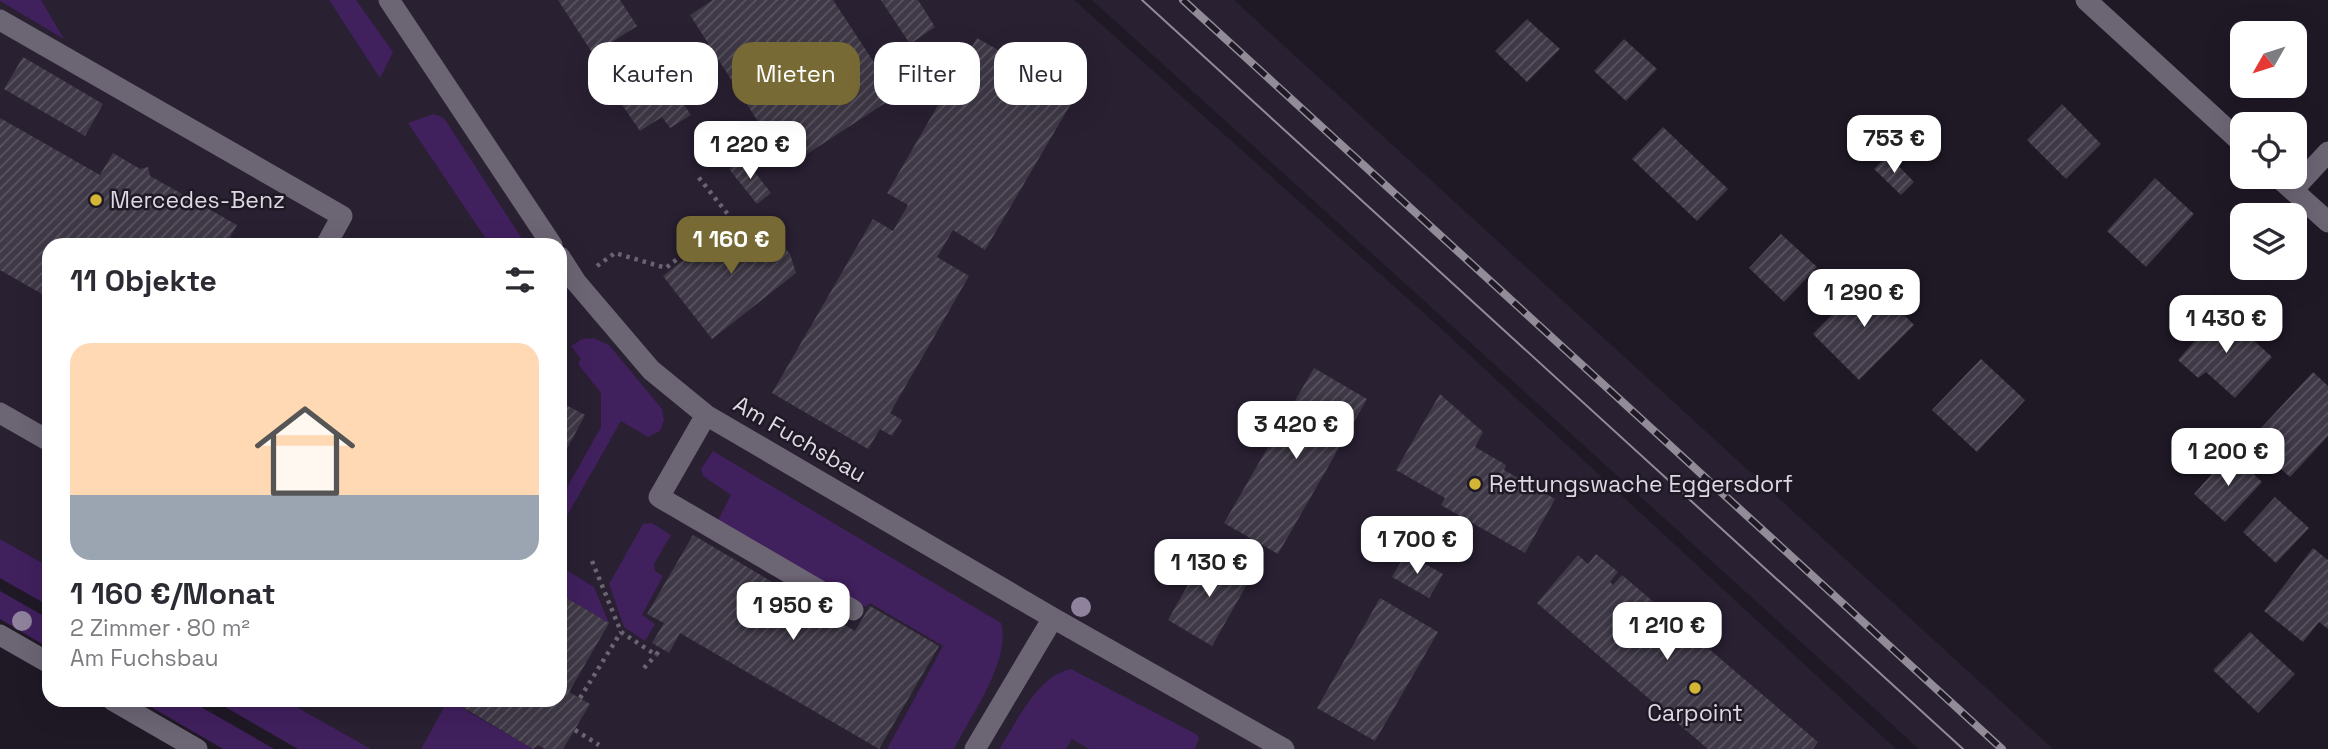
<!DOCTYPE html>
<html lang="de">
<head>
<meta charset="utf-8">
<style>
  :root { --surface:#fff; --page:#f7f7f7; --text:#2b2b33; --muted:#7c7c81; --line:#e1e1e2; --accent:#776a34 }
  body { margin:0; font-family:"Space Grotesk",sans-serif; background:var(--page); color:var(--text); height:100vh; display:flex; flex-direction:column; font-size:26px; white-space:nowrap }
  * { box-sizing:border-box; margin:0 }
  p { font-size:23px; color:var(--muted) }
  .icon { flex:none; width:38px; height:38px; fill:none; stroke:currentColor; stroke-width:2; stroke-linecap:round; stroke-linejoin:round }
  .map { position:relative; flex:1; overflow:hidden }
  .details { position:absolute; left:42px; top:238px; width:525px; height:469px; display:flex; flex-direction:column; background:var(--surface); border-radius:21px; box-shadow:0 7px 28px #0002 }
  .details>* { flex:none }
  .banner { position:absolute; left:588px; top:42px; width:665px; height:63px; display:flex; gap:14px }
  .needle { width:46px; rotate:231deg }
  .fabs { position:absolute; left:2230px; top:21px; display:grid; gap:14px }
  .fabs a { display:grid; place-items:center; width:77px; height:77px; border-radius:14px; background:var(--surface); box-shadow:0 7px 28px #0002; font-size:35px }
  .price { position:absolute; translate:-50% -60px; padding:0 16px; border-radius:14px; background:#fff; color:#222; font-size:23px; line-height:46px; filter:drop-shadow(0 2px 4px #0008) }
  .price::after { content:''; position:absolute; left:50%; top:42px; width:21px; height:16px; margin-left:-10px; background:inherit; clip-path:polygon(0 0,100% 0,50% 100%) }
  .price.selected { background:var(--accent); color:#fff }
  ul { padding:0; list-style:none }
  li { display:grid; align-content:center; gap:14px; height:371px; padding:0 28px }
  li+li { border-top:2px solid var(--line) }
  li span { display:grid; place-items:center; height:217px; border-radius:21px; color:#555 }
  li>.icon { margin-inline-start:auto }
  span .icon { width:126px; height:126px; fill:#fffc; stroke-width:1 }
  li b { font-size:30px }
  h2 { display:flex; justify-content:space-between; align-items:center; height:84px; padding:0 28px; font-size:30px }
  .tag { padding:0 24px; border-radius:21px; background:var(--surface); box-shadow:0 7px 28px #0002; font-size:24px; line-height:63px }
  .tag.selected { background:var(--accent); color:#fff }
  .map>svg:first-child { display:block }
  .built { fill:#292032 }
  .green { fill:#41205e }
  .building { fill:url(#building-hatch) }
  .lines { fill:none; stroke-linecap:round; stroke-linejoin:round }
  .path { stroke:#6a6570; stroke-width:4.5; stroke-dasharray:3.5 5; stroke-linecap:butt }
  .minor { stroke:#6c6574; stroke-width:21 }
  .tram { stroke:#918c97; stroke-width:2 }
  .rail-casing { stroke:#918c97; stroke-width:8 }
  .rail { stroke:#1f1926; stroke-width:5; stroke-dasharray:16; stroke-linecap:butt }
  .tree { fill:#8e829d }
  .poi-dot { fill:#d3b635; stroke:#1f1926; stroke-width:2.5 }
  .labels { text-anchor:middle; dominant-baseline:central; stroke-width:5; stroke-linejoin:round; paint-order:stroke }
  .poi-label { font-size:23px; fill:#ddd9e2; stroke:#1f1926; text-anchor:start }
  .street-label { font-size:23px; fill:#ddd9e2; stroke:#1f1926 }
</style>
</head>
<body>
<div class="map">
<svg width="2328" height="749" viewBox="0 0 2328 749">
  <defs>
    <pattern id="building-hatch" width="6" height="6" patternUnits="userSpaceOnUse" patternTransform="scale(1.75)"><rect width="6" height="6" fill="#3f3947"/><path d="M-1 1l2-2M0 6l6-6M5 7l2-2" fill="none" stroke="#5a5561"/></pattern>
  </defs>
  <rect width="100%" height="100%" fill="#1f1926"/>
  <!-- built -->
  <path class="built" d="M0 0H1074L1436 324 1896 749H301L217 700H560V245H49V601L0 573Z
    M1092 0H1234L2053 749H1919Z"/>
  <!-- green -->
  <path class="green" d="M0 0H41L64 39 0 1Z
    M329 0H356L393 52 380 78Z
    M434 114 444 118 526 245H490L408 123Z
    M593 338 609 345 662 409 664 420 660 431 648 437 621 421 560 528V500L601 427V393L578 364 581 359 571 346 582 339Z
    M713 451 1001 623C1011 661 971 715 954 749H887L943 646 870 603 866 607 717 522 731 495 703 476 701 469Z
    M652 523 671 535 654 564 655 571 663 576 642 615 655 624 645 641 624 627 609 584 643 524Z
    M0 539 49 567V606L0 578Z
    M560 566 594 587 609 623 560 594Z
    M0 591 49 619V648L0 619Z
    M1071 669 1196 734 1199 738 1195 749H1089L1072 739 1066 749H999C1017 722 1037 676 1071 669Z
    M139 700H189L274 749H223Z
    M213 700H284L371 749H298Z
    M448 700H469L464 709 533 749H421Z"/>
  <!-- building -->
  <path class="building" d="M558 0H620L637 26 593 54Z
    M713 0H833L896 96 787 167 690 15Z
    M881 0H918L935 27 910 44Z
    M1527 19 1560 49 1527 82 1495 51Z
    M977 38 1076 95 985 250 953 230 937 257 969 276 890 413 902 420 892 436 880 429 868 449 772 393 873 219 893 231 908 205 887 193Z
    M1624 39 1657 69 1626 101 1594 71Z
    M645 47 691 115 670 128 662 117 640 131 607 83 630 67 625 60Z
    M23 57 103 104 85 136 4 89Z
    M2062 104 2101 144 2066 179 2027 140Z
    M0 118 100 175 113 153 140 169 148 167 150 176 237 225 230 237 243 245H49V298L0 270Z
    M1663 127 1728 189 1697 221 1632 159Z
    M1888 155 1914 182 1901 195 1874 169Z
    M743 157 771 193 757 204 729 169Z
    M2155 178 2194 214 2146 267 2107 231Z
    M754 220 771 230 790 254 796 273 712 339 663 276 722 230 730 240Z
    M1781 234 1817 267 1784 302 1749 268Z
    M1868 278 1914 325 1859 380 1813 334Z
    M2221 311 2272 357 2235 398 2206 372 2198 378 2178 360Z
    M1981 359 2025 400 1977 452 1932 410Z
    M1314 368 1367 399 1278 554 1224 523Z
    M2313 372 2328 386V436L2290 477 2250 440Z
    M1440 394 1483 432 1475 447 1506 465 1504 470 1555 499 1525 553 1441 505 1445 498 1396 470Z
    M560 402 585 415 560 462Z
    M2231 453 2262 482 2225 522 2194 494Z
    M2275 497 2309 528 2276 563 2243 532Z
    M693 535 855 631 870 606 939 646 879 749 680 633 669 653 652 643 664 623 647 614Z
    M2313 548 2328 560V629L2319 622 2303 642 2264 611Z
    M1206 553 1250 579 1212 646 1168 620Z
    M1406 553 1443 574 1429 598 1392 577Z
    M1596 554 1618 572 1610 582 1613 585 1622 575 1818 742 1813 749H1708L1537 603 1578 555 1588 564Z
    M560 594 609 623 569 692 590 704 563 749H545L538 745 533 749 464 708 469 700H560Z
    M1380 598 1438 632 1375 741 1317 708Z
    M2250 632 2295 674 2258 713 2213 670Z"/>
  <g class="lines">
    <!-- path -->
    <path class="path" d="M597 266 615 253 666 268 730 217 696 174
      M592 561 621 632 656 655 661 648
      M644 668 656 655
      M580 698 621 632
      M575 730 599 745"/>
    <!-- minor -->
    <path class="minor" d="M389 0 552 245
      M2086 0 2242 143
      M0 20 342 216 326 245
      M2278 177 2328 222
      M2293 190 2328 152
      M560 257 576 282 651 370 706 415 1053 618 1284 749
      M0 413 49 441
      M706 415 659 497 853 610
      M0 635 49 663
      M112 700 197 749
      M975 749 1053 618"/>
    <!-- tram -->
    <path class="tram" d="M1142 0 1963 749"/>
    <defs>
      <path id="rail" d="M1183 0 2002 749"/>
    </defs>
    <!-- rail casing -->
    <use href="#rail" class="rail-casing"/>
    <!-- rail -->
    <use href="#rail" class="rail"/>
  </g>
  <!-- trees -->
  <g class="tree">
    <circle cx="1081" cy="607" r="10"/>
    <circle cx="22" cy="621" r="10"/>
  </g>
  <!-- markers -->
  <g class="poi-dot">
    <circle cx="96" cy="200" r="7"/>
    <circle cx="1475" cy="484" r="7"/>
    <circle cx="1695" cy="688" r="7"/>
  </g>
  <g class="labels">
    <!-- poi labels -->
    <g class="poi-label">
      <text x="110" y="200">Mercedes-Benz</text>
      <text x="1489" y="484">Rettungswache Eggersdorf</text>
      <text x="1695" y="713" text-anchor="middle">Carpoint</text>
    </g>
    <!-- street labels -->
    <g class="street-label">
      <text transform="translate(800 439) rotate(30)">Am Fuchsbau</text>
    </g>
  </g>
</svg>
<div class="fabs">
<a><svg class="needle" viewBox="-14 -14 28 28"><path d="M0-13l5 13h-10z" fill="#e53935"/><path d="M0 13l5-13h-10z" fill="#7c7c81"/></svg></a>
<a><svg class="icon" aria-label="locate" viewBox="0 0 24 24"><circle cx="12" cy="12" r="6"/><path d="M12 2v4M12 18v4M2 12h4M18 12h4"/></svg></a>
<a><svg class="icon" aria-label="layers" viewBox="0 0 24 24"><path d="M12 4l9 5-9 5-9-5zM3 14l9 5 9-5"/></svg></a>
</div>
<b class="price" style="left:1894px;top:175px">753 €</b>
<b class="price" style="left:750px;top:181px">1 220 €</b>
<b class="price selected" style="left:731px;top:276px">1 160 €</b>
<b class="price" style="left:1864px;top:329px">1 290 €</b>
<b class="price" style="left:2226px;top:355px">1 430 €</b>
<b class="price" style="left:1296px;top:461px">3 420 €</b>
<b class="price" style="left:2228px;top:488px">1 200 €</b>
<b class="price" style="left:1417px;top:576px">1 700 €</b>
<b class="price" style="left:1209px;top:599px">1 130 €</b>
<b class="price" style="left:793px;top:642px">1 950 €</b>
<b class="price" style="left:1667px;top:662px">1 210 €</b>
<div class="banner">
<a class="tag">Kaufen</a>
<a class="tag selected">Mieten</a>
<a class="tag">Filter</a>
<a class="tag">Neu</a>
</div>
<section class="details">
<h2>11 Objekte<svg class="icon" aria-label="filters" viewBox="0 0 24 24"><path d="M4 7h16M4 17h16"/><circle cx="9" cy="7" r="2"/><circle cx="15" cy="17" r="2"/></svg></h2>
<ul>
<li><span style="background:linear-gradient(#ffd9b3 70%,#9aa5b1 0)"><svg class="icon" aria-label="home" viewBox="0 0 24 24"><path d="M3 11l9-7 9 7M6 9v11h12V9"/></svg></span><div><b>1 160 €/Monat</b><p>2 Zimmer · 80 m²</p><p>Am Fuchsbau</p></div></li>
</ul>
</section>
</div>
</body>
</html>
